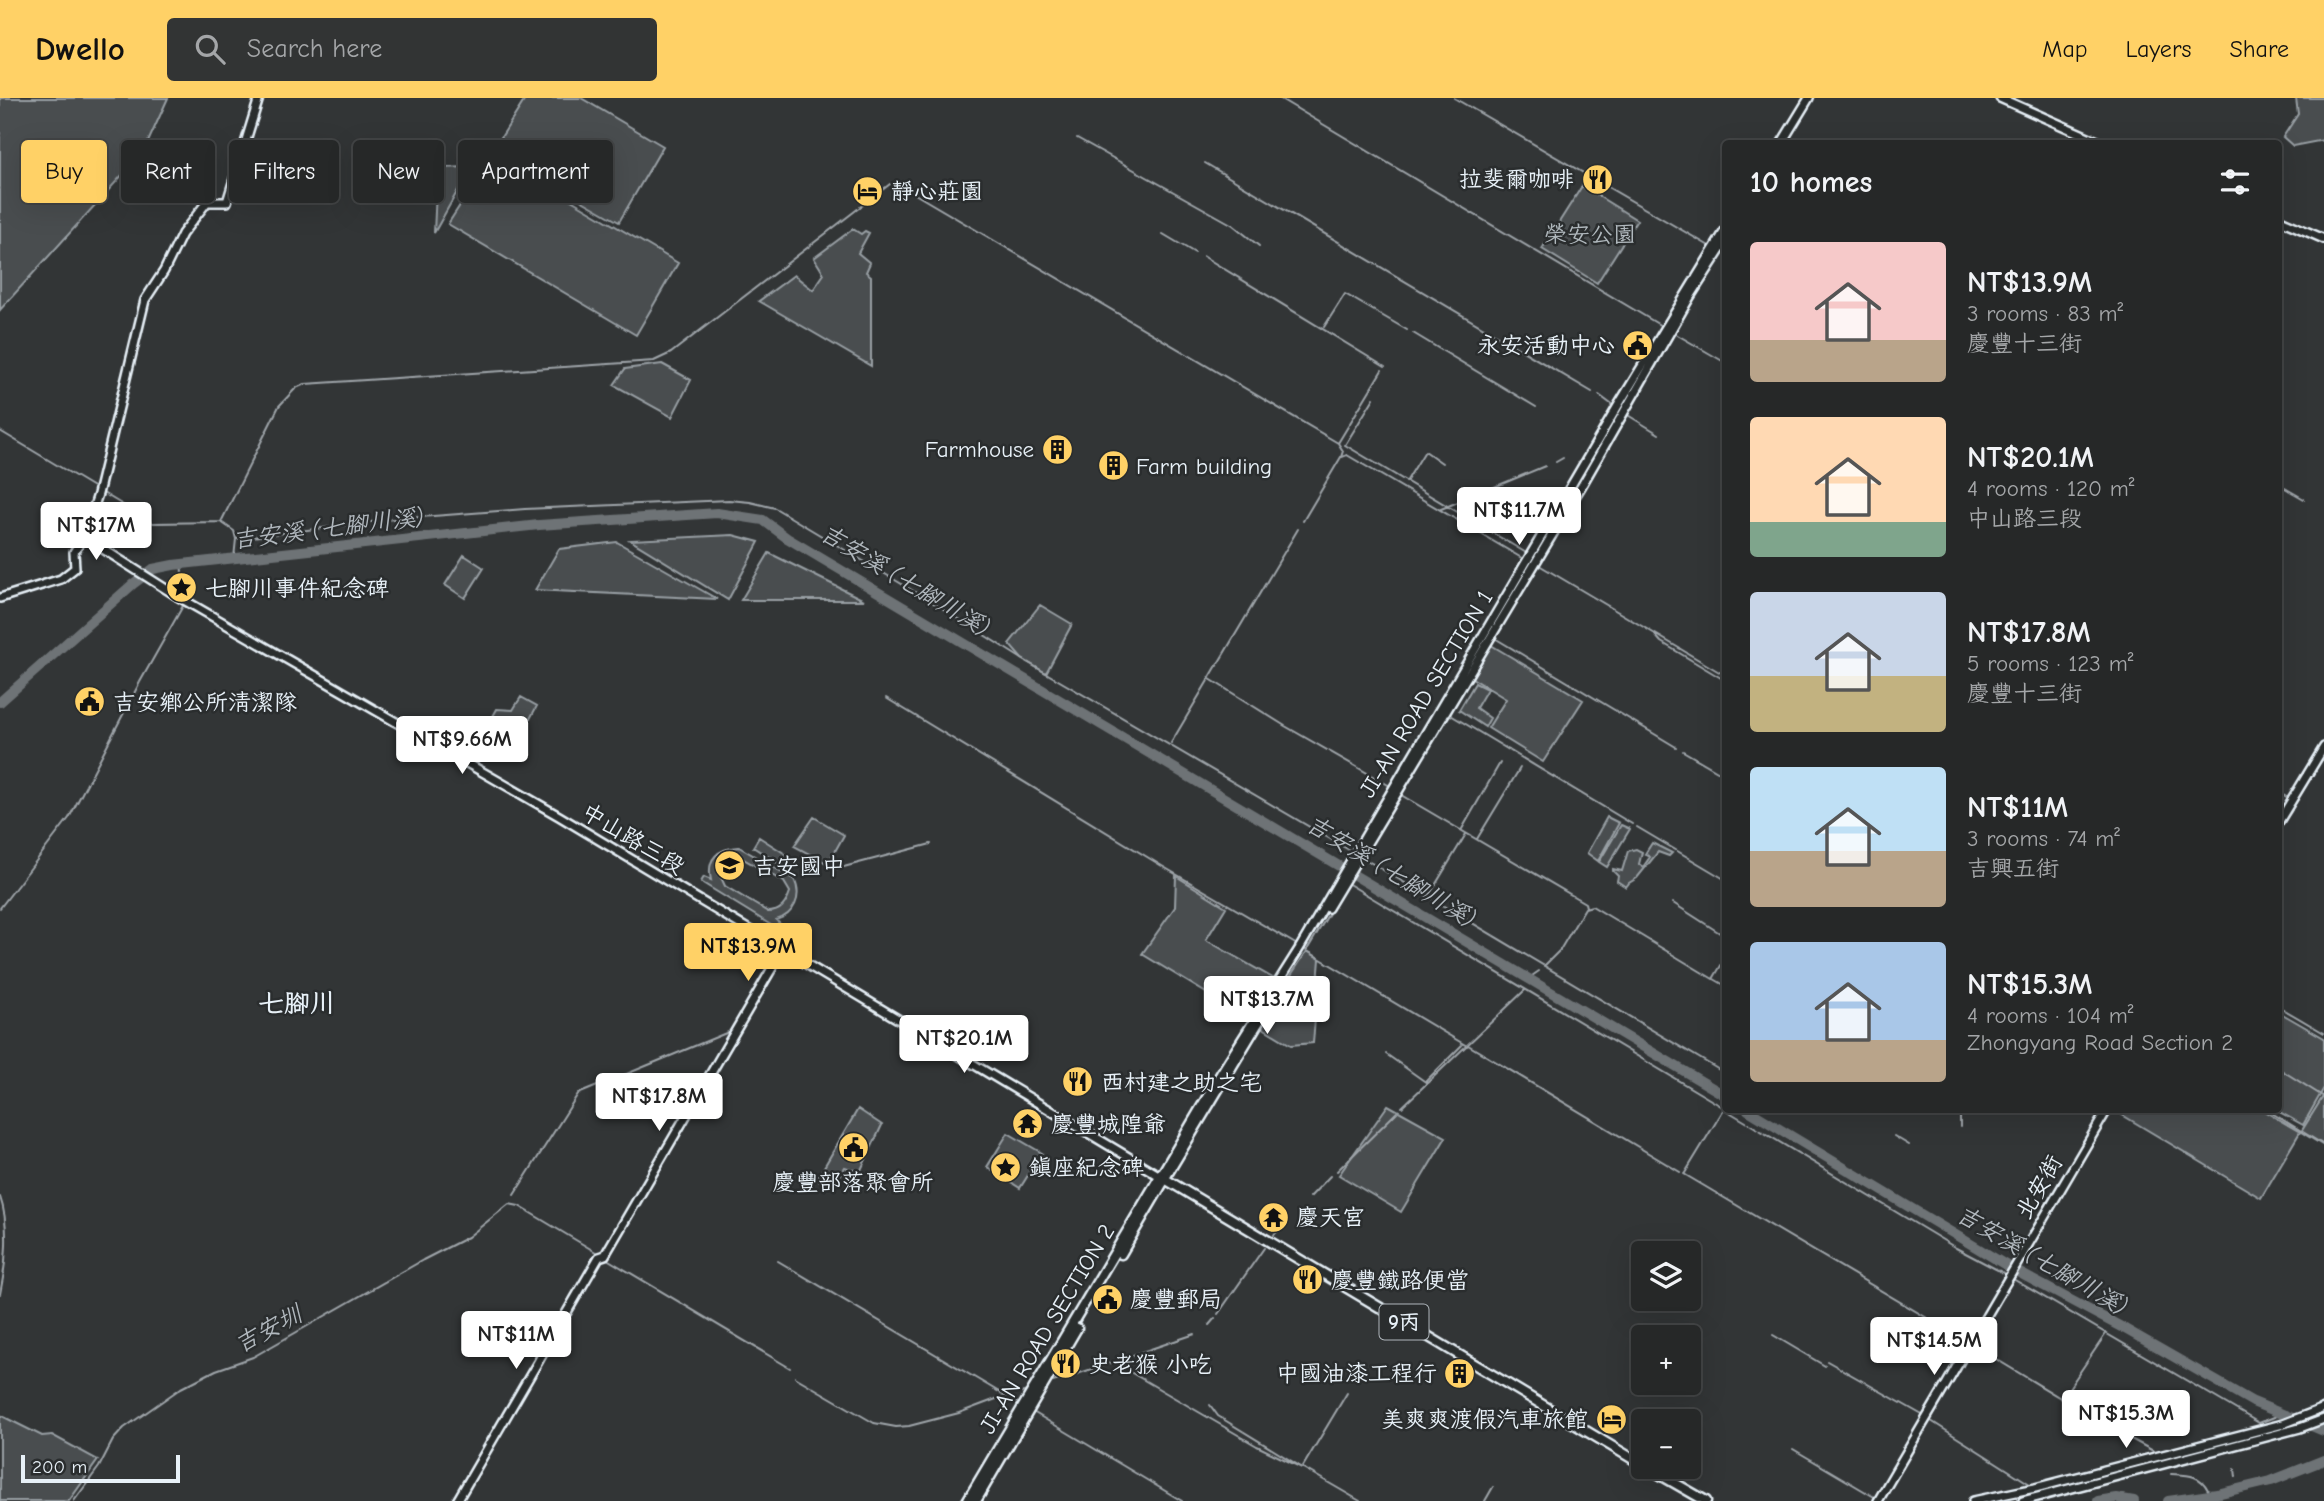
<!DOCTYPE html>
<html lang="en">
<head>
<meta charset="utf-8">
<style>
  :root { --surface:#262828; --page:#323434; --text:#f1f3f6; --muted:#a4a6a8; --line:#424445; --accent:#ffd166 }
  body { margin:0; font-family:"Comic Neue","LXGW WenKai TC",sans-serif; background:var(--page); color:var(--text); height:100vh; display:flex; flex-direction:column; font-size:26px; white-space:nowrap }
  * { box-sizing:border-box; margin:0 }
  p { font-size:23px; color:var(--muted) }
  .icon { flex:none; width:38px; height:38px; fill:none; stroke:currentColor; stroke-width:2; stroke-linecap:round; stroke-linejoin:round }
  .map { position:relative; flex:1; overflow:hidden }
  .sheet { position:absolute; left:1722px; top:42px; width:560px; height:973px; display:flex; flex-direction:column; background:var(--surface); border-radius:7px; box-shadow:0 7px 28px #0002,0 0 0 2px var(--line) }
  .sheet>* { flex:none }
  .banner { position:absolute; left:21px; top:42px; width:665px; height:63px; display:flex; gap:14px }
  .tools { position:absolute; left:1631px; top:1143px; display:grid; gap:14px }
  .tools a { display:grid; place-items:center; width:70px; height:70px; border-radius:7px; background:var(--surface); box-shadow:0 7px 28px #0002,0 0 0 2px var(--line); font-size:35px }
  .scale { position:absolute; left:21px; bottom:18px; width:159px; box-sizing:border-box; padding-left:7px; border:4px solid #e8f1f8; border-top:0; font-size:19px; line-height:24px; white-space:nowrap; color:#e8f1f8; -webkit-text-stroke:5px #2a2d2e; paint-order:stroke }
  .price { position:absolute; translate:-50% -60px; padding:0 16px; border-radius:7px; background:#fff; color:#222; font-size:23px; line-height:46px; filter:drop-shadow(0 2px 4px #0008) }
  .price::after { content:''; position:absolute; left:50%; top:42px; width:21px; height:16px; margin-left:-10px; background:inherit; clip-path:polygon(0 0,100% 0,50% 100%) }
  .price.on { background:var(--accent); color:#111 }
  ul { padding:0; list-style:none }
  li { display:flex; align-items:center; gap:21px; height:175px; padding:0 28px }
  li span { display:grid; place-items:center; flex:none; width:196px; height:140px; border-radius:7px; color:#555 }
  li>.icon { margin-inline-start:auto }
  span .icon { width:84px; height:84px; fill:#fffc; stroke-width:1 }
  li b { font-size:30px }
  h2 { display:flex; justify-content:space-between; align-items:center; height:84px; padding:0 28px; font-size:30px }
  .chip { padding:0 24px; border-radius:7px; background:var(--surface); box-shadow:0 7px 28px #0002,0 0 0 2px var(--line); font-size:24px; line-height:63px }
  .chip.on { background:var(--accent); color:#111 }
  header { display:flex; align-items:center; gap:42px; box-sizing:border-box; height:98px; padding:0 35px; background:var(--accent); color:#111 }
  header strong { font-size:33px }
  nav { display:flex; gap:38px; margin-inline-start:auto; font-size:24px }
  .search { width:490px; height:63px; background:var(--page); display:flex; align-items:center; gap:18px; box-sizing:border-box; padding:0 24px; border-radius:7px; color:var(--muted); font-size:26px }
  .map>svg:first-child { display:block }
  .green { fill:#494d4f; stroke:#989fa4; stroke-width:2; fill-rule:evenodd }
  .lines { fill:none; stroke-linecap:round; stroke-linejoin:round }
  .stream { stroke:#9fa5aa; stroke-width:2 }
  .river { stroke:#6e7376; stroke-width:10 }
  .secondary-casing { stroke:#e8f1f8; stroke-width:12 }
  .primary-casing { stroke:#e8f1f8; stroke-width:13 }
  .secondary { stroke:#2a2d2e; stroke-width:7 }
  .primary { stroke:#2a2d2e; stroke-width:8 }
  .labels { text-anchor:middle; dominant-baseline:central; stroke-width:5; stroke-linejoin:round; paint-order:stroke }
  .shield { fill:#2a2d2e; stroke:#afb6bb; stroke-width:2 }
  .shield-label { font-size:21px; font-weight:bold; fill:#e8f1f8 }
  .poi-label { font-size:23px; fill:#e8f1f8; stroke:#2a2d2e; text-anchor:start }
  .park-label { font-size:23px; fill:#b0b8bd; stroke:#2a2d2e }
  .street-label { font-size:23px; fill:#e8f1f8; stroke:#2a2d2e }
  .water-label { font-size:24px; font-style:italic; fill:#b1b8be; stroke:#2a2d2e }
  .quarter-label { font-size:26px; font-weight:bold; fill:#e8f1f8; stroke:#2a2d2e }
</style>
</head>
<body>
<header>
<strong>Dwello</strong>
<div class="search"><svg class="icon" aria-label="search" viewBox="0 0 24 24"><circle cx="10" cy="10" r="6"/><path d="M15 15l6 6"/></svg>Search here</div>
<nav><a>Map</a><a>Layers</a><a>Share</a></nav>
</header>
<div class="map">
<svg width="2324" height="1403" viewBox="0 0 2324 1403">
  <rect width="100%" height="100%" fill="#323536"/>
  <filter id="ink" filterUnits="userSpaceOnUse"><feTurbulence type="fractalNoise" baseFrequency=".0143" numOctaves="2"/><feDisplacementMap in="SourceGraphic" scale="14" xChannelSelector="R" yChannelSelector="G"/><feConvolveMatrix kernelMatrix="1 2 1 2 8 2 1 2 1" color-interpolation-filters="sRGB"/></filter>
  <g filter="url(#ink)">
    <!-- green -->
    <path class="green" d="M0 0H168L144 53 0 212Z
      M526 0H581L663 48 619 124 493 52Z
      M2296 0H2324V42L2293 48 2283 39 2298 16Z
      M493 56 678 165 636 237 448 126Z
      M471 69 434 135 437 70Z
      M1582 88 1637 122 1597 185 1542 151Z
      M853 131 861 136 865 133 869 135 858 155 870 165 866 174 871 178V268L759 203 794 177 813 192 824 176 814 160Z
      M662 266 691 282 672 319 614 287 625 271Z
      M733 437 759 444 728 502 630 442Z
      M617 444 717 501 535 492 559 451Z
      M769 455 864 502H741Z
      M464 457 484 470 465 500 445 487Z
      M1040 507 1072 526 1046 575 1022 561 1009 546Z
      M1491 547 1583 602 1543 664 1488 630 1506 601 1472 580Z
      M1475 585 1487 591 1476 610 1490 620 1485 629 1459 612Z
      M521 599 537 608 525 630 513 624 506 636 513 643H518L511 655 482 638 497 611 513 612Z
      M814 719 844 737 828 766 794 748Z
      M1607 719 1619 725 1598 763 1587 755Z
      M1621 727 1630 731 1607 769 1599 764Z
      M759 739 787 757 781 767 753 749Z
      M1652 745 1672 755 1669 758 1658 754 1637 780 1629 785 1626 789 1617 783 1618 778 1613 773V771L1622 773 1628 753 1636 751 1642 754 1639 766 1643 769 1650 759 1645 756Z
      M739 749 794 781C803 799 794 817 776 822L782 828 779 832 701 784 704 779 711 782C706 761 718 750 739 749ZM731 758H738L784 784 790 794C786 806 781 814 768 814L725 788 718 773 720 767Z
      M1176 778 1226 809 1206 842 1276 882 1254 924 1142 856 1175 809Z
      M1307 853 1320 861 1313 945 1291 947 1258 927Z
      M2279 914 2324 940V990L2303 1027 2276 1012H2278Z
      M2324 997V1048L2301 1034Z
      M1388 1007 1446 1039 1401 1114 1339 1077Z
      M858 1011 882 1027 860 1074 845 1069 833 1090 817 1081Z
      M2114 1012H2262L2300 1034 2261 1100Z
      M1008 1035 1042 1055 1020 1090 987 1069Z
      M0 1317 42 1338 52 1337 98 1362 69 1403H0Z"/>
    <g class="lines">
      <!-- stream -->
      <path class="stream" d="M1279 0 1663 229
        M1454 0 1711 149
        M1077 40 1233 127 1259 148
        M1205 65 1592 294
        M903 89 1338 345 1343 353 1341 359 1303 423
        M1163 136 1195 155
        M1203 158 1385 269
        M1324 229 1345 196 1407 232
        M1413 235 1536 309
        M1674 235 1726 265
        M1599 297 1615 309
        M1374 300 1345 347 1528 456
        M1626 316 1659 336
        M0 333 95 390
        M1338 345 1382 272
        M1342 359 1347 357 1525 462
        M1556 364 1563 360
        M1406 384 1425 353 1442 365
        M2278 386 2304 401
        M103 395 153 425 221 424 234 433 236 441 234 460
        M1441 411 1545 368
        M221 424 279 308 296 290 305 286 654 263 671 255 890 86
        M236 441 394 421 525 411 729 402 750 404 775 410 940 509 1022 561 1349 752
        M181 466 185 498
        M1539 467 1726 578
        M1655 537 1661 544 1726 583
        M1493 539 1676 649
        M1210 581 1285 628 1390 688
        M886 600 1162 768 1299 848
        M1449 616 1632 726
        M1171 645 1298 431
        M1683 653 1726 678
        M2278 694 2290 701
        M1401 697 1585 805 1586 809
        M2278 703 2284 707
        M2292 711 2324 658
        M1637 729 1726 782
        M1462 731 1500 665
        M2278 734 2292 712
        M1477 741 1520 670
        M1363 760 1726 976
        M836 771 931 746
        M1347 785 1726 1011
        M1428 799 1466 736
        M1673 805 1726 839
        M0 810 69 720 140 584 184 506
        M1304 851 1467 948
        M1307 852 1331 812
        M1544 868 1560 852 1585 810 1592 808 1713 881 1726 859
        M1529 880 1539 873
        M1714 881 1726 888
        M1532 886 1534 883
        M2278 908 2324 935
        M1468 947 1680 1074
        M1386 956 1427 985
        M2278 970 2324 999
        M1426 983 1462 947
        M1402 1009 1525 892
        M1726 1012 1956 1150 2009 1178
        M2267 1012 2324 1047
        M1960 1029V1012
        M1894 1038 1909 1047
        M1337 1073 1397 1014
        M1685 1075 1724 1011
        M1684 1076 1966 1243
        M2073 1076 2113 1012
        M514 1097 578 996 731 933
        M0 1099C10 1127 6 1168 0 1196
        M1310 1099 1330 1078
        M1274 1137 1284 1125
        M607 1161 790 1270
        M778 1163 1021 1307
        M2013 1181 2259 1325 2282 1316
        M1218 1216 1264 1150
        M1209 1227 1215 1220
        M1773 1237 1825 1268
        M1971 1246 2105 1327 2157 1355
        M1133 1257 1195 1236
        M1827 1263 1924 1318
        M795 1279 874 1325 896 1329 909 1328 959 1315 1004 1298
        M1053 1284 1113 1264 1257 1348 1302 1370 1347 1295
        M1021 1295 1030 1292
        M2063 1299 2105 1237
        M1210 1307 1218 1318 1298 1367
        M1033 1314 1182 1403
        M1928 1321 2033 1388
        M1793 1351 1876 1400
        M1303 1370 1360 1403
        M2235 1371 2236 1379
        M2171 1376C2187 1377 2200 1376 2208 1392L2217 1396
        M74 1403 99 1369 113 1342 124 1330 181 1290 216 1272 253 1259 423 1162 468 1139 509 1106 519 1108 599 1156
        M1485 1403 1493 1389"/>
      <!-- river -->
      <path class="river" d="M0 604 133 486 153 471 173 467 539 427 717 415 763 422 787 440 1726 998
        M1748 1012 2014 1172 2125 1231 2253 1304 2324 1333
        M2098 1403 2116 1400 2134 1403
        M2168 1403 2217 1396 2271 1383 2324 1362"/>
      <defs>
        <path id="secondary" d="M2000 0 2104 46
          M1781 46 1809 0
          M2278 121 2324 141
          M84 439 177 498 559 718 1160 1078 1222 973 1299 851 1619 306 1726 131
          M0 500 61 481 75 470 74 454 84 439 98 396 145 202 164 173 182 136 207 104H227L259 0
          M2278 725 2324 649
          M1328 810 1581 389 1690 199 1726 143
          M1165 1081 1273 901
          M457 1403 599 1159 605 1157 782 853
          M1878 1403 2107 1012
          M1973 1403 2035 1390 2283 1326 2324 1310
          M2023 1403 2300 1330 2324 1321"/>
        <path id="primary" d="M1121 1156 1165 1081
          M1645 1368 1706 1403
          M967 1403 1160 1078 1643 1367
          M976 1403 1077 1230"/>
      </defs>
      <!-- secondary casing -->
      <use href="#secondary" class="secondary-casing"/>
      <!-- primary casing -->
      <use href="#primary" class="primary-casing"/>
      <!-- secondary -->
      <use href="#secondary" class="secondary"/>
      <!-- primary -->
      <use href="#primary" class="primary"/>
    </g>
  </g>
  <!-- icons -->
  <defs>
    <symbol id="restaurant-disc" viewBox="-11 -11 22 22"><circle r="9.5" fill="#ffd166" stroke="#2a2d2e"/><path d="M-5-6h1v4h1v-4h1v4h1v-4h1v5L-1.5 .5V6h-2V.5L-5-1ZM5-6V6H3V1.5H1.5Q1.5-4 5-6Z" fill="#111"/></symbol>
    <symbol id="hotel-disc" viewBox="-11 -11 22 22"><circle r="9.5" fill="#ffd166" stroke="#2a2d2e"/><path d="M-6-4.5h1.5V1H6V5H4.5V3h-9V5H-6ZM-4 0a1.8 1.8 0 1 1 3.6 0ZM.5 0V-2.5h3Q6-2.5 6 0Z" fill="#111"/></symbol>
    <symbol id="civic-disc" viewBox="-11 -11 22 22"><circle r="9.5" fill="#ffd166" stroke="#2a2d2e"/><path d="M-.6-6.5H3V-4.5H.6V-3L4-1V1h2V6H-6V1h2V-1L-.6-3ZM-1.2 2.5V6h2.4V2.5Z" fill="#111"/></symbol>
    <symbol id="building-disc" viewBox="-11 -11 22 22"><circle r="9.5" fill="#ffd166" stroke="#2a2d2e"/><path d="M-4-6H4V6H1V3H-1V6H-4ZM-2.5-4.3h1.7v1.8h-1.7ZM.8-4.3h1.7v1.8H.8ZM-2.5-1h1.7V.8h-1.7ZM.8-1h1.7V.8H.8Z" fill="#111"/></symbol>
    <symbol id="sight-disc" viewBox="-11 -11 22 22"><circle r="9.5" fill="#ffd166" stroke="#2a2d2e"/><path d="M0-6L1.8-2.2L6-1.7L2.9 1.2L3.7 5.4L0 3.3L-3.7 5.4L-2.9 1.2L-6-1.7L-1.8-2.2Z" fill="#111"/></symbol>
    <symbol id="school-disc" viewBox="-11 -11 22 22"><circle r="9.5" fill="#ffd166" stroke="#2a2d2e"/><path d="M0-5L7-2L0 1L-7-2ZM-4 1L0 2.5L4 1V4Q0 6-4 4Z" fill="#111"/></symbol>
    <symbol id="temple-disc" viewBox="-11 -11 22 22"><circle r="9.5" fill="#ffd166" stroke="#2a2d2e"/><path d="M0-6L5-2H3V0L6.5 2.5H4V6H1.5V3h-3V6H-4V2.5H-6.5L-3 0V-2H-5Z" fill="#111"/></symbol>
  </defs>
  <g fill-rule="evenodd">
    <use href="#restaurant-disc" x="1580" y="64" width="35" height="35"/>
    <use href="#hotel-disc" x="850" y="76" width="35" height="35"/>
    <use href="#civic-disc" x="1620" y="230" width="35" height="35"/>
    <use href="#building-disc" x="1040" y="334" width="35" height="35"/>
    <use href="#building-disc" x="1096" y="350" width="35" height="35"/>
    <use href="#sight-disc" x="164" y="472" width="35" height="35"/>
    <use href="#civic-disc" x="72" y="586" width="35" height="35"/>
    <use href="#school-disc" x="712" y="750" width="35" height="35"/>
    <use href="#restaurant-disc" x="1060" y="966" width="35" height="35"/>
    <use href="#temple-disc" x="1010" y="1008" width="35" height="35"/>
    <use href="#civic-disc" x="836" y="1032" width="35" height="35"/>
    <use href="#sight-disc" x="988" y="1052" width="35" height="35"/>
    <use href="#temple-disc" x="1256" y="1102" width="35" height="35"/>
    <use href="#restaurant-disc" x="1290" y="1164" width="35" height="35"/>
    <use href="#civic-disc" x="1090" y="1184" width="35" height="35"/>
    <use href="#restaurant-disc" x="1048" y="1248" width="35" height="35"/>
    <use href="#building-disc" x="1442" y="1258" width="35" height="35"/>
    <use href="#hotel-disc" x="1594" y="1304" width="35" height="35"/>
  </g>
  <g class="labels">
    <!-- shield labels -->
    <rect class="shield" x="1379.5" y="1206.5" width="49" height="35" rx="5"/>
    <g class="shield-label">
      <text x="1404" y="1224">9丙</text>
    </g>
    <!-- poi labels -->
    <g class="poi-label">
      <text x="1574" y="81" text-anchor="end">拉斐爾咖啡</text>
      <text x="891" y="93">靜心莊園</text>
      <text x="1615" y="247" text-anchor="end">永安活動中心</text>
      <text x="1034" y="351" text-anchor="end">Farmhouse</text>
      <text x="1136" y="368">Farm building</text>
      <text x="205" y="490">七腳川事件紀念碑</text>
      <text x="113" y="604">吉安鄉公所清潔隊</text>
      <text x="753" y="768">吉安國中</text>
      <text x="1101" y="984">西村建之助之宅</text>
      <text x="1051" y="1026">慶豐城隍爺</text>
      <text x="1029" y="1069">鎮座紀念碑</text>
      <text x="853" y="1084" text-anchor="middle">慶豐部落聚會所</text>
      <text x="1296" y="1119">慶天宮</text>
      <text x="1331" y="1182">慶豐鐵路便當</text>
      <text x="1130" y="1201">慶豐郵局</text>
      <text x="1089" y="1266">史老猴 小吃</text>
      <text x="1437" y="1275" text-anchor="end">中國油漆工程行</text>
      <text x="1588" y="1321" text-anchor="end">美爽爽渡假汽車旅館</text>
    </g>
    <!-- park labels -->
    <g class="park-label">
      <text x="1590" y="136">榮安公園</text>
    </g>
    <!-- street labels -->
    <g class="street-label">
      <text transform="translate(1426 596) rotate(-59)">JI-AN ROAD SECTION 1</text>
      <text transform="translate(633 741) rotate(31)">中山路三段</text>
      <text transform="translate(2039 1089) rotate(-60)">北安街</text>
      <text transform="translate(1047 1231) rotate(-59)">JI-AN ROAD SECTION 2</text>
    </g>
    <!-- water labels -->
    <g class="water-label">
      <text transform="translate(328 430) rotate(-7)">吉安溪 (七腳川溪)</text>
      <text transform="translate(905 482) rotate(31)">吉安溪 (七腳川溪)</text>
      <text transform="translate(1391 773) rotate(31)">吉安溪 (七腳川溪)</text>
      <text transform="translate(2042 1162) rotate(30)">吉安溪 (七腳川溪)</text>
      <text transform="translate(268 1231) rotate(-28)">吉安圳</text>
    </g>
    <!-- quarter labels -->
    <g class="quarter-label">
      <text x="297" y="906">七腳川</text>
    </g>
  </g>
</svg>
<div class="tools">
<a><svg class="icon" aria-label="layers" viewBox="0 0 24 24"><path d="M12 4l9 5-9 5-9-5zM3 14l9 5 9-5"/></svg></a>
<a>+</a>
<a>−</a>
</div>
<div class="scale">200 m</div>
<b class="price" style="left:1519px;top:449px">NT$11.7M</b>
<b class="price" style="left:96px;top:464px">NT$17M</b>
<b class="price" style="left:462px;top:678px">NT$9.66M</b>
<b class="price on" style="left:748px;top:885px">NT$13.9M</b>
<b class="price" style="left:1267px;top:938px">NT$13.7M</b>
<b class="price" style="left:964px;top:977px">NT$20.1M</b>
<b class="price" style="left:659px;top:1035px">NT$17.8M</b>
<b class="price" style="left:516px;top:1273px">NT$11M</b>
<b class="price" style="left:1934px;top:1279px">NT$14.5M</b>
<b class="price" style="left:2126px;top:1352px">NT$15.3M</b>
<div class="banner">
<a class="chip on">Buy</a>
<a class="chip">Rent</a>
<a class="chip">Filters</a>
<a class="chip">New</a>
<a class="chip">Apartment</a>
</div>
<section class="sheet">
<h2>10 homes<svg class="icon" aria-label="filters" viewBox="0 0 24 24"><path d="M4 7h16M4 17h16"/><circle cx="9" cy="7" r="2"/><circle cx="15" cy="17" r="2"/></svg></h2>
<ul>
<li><span style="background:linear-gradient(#f6c9c9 70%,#b9a48a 0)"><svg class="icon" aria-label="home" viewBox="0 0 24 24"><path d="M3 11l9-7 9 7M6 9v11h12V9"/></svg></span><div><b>NT$13.9M</b><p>3 rooms · 83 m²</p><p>慶豐十三街</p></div></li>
<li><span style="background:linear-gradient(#ffd9b3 75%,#7fa58c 0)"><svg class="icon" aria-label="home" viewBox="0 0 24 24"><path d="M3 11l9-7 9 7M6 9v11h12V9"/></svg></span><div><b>NT$20.1M</b><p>4 rooms · 120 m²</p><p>中山路三段</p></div></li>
<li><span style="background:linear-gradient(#c9d6e8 60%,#c2b280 0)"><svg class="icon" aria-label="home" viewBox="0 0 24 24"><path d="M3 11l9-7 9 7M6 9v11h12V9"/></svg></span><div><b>NT$17.8M</b><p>5 rooms · 123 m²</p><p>慶豐十三街</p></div></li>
<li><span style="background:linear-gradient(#bfe0f5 60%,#b9a48a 0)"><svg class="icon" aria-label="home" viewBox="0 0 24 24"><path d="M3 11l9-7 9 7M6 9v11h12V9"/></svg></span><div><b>NT$11M</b><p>3 rooms · 74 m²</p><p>吉興五街</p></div></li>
<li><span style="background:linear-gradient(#a9c7e8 70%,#b9a48a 0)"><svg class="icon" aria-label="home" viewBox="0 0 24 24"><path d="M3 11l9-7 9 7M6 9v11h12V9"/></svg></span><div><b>NT$15.3M</b><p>4 rooms · 104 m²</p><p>Zhongyang Road Section 2</p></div></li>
</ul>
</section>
</div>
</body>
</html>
